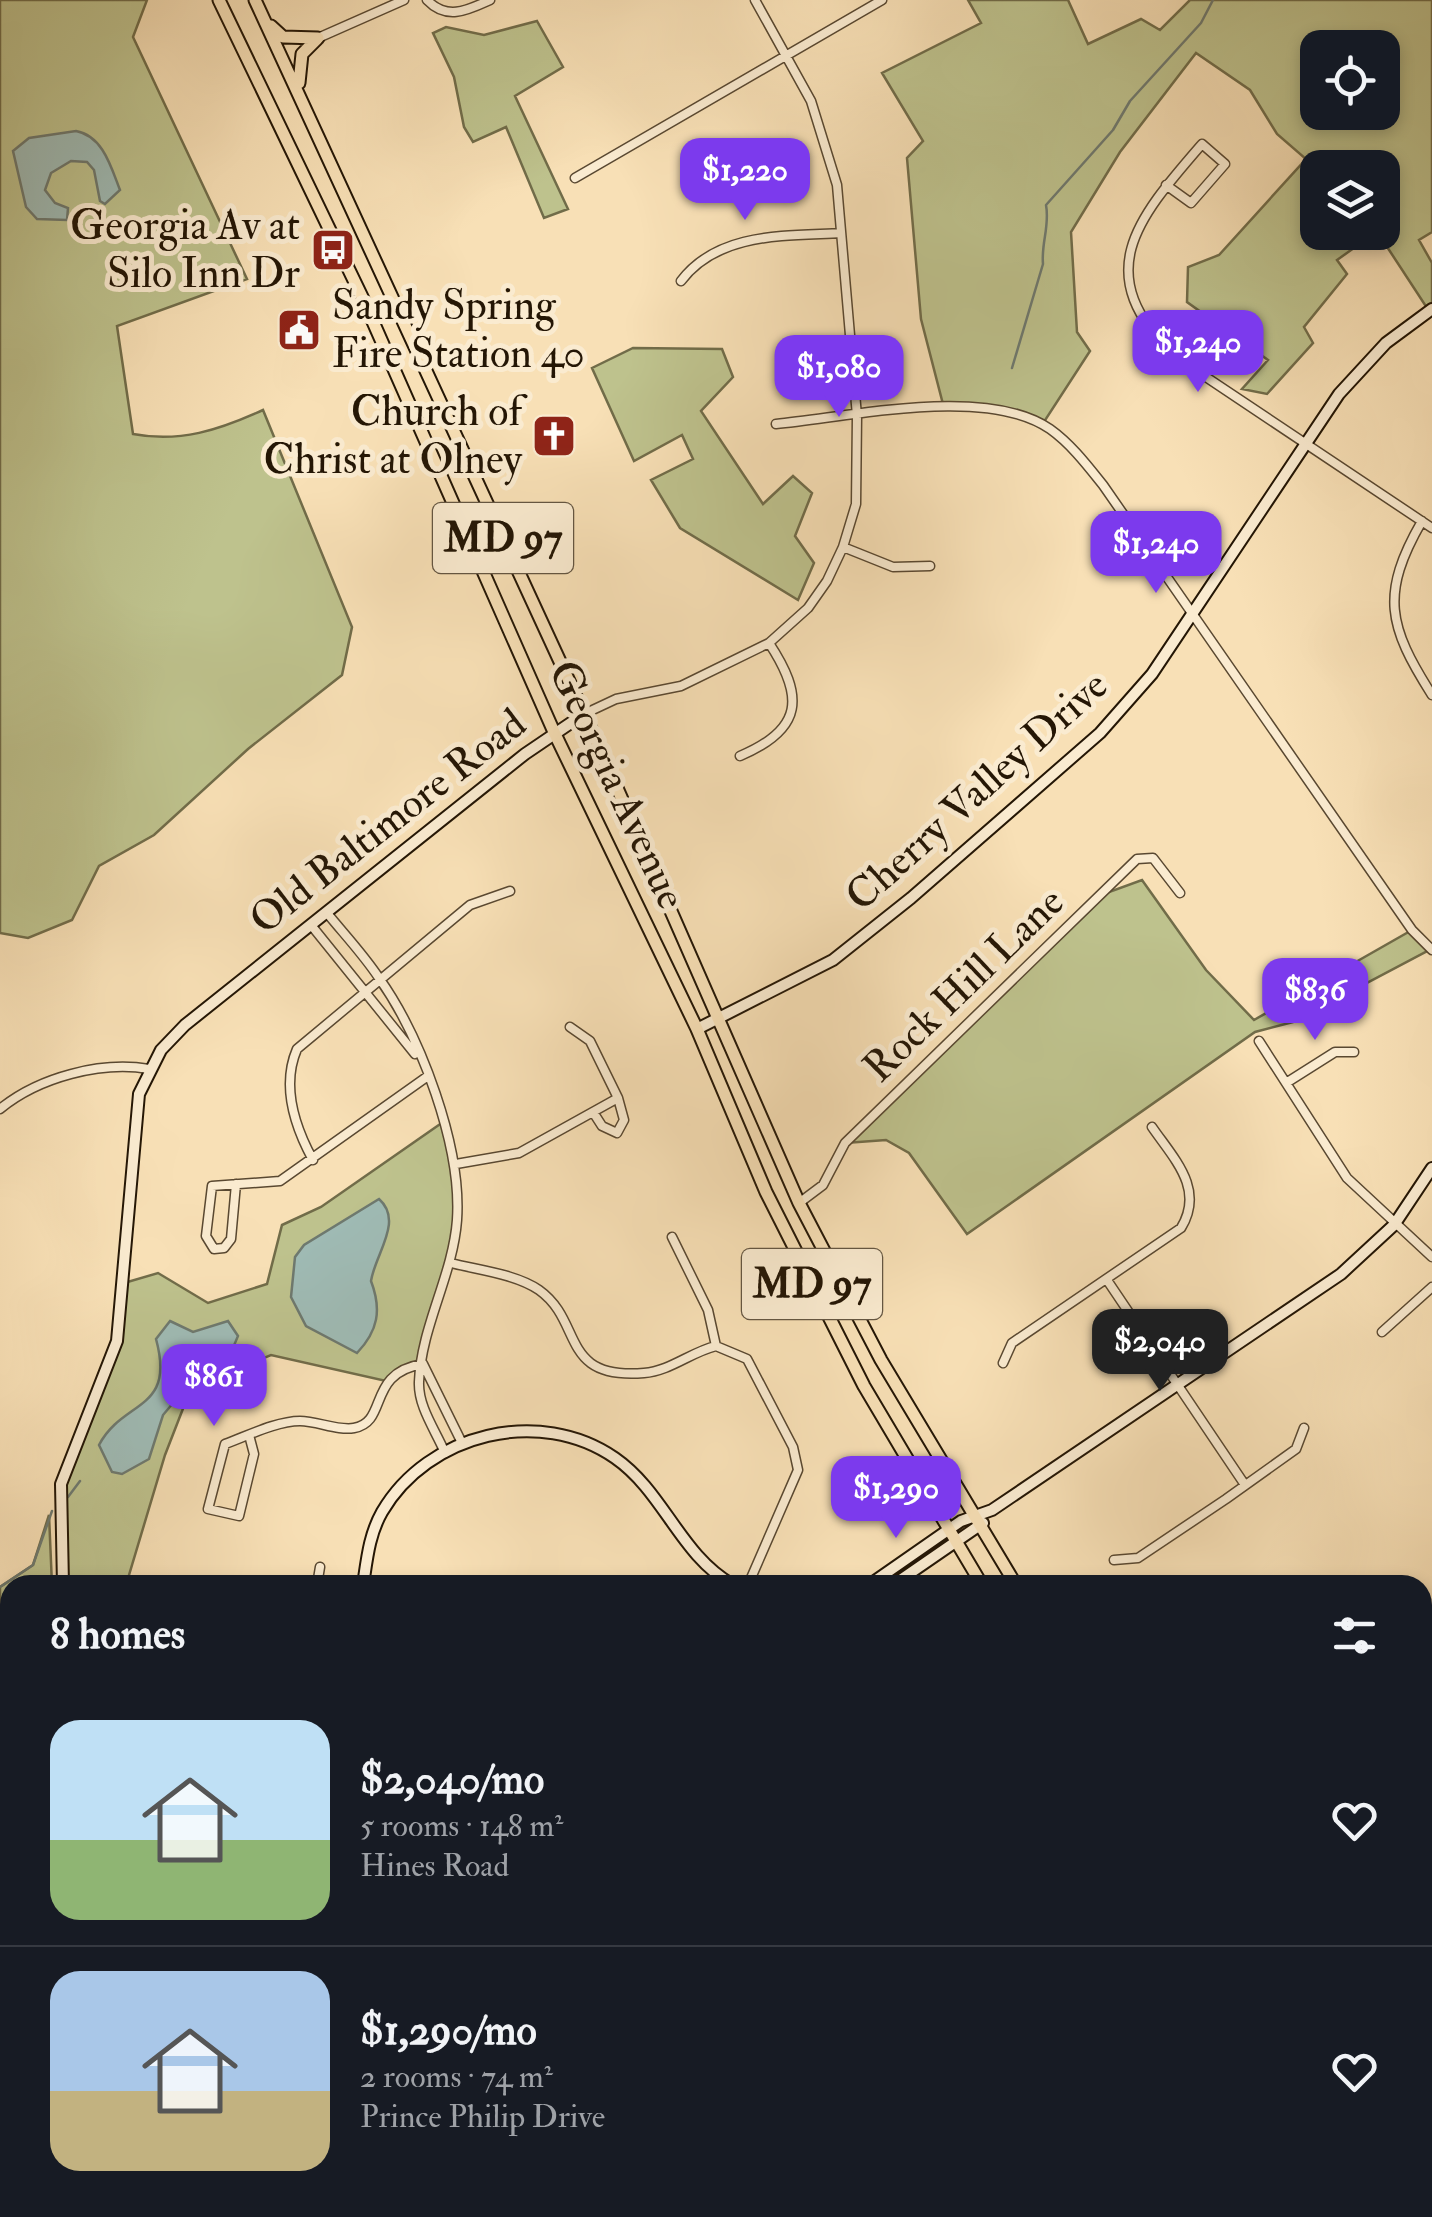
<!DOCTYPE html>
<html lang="en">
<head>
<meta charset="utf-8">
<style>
  :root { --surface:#171b24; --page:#20242c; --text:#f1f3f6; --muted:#9ea1a6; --line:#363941; --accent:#7c3aed }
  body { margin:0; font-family:"IM FELL Double Pica",serif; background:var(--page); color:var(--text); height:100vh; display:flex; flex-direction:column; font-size:38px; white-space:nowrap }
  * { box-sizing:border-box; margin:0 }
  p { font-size:32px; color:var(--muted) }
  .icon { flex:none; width:55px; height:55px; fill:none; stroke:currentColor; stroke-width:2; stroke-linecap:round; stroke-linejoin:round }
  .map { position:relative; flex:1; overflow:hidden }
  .side { position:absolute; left:0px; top:1575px; width:1432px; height:642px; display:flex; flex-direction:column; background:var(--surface); border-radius:30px 30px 0 0; box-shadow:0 5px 15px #0003 }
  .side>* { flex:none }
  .tools { position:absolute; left:1300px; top:30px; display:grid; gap:20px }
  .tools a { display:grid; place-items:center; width:100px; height:100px; border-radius:20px; background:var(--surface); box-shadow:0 5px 15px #0003; font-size:50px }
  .price { position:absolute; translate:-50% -85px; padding:0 22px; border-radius:20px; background:var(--accent); color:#fff; font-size:32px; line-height:65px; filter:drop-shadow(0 2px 5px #0008) }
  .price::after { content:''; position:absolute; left:50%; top:60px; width:30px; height:22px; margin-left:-15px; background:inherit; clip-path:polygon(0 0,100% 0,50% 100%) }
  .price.selected { background:#222; color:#fff }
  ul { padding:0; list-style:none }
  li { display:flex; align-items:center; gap:30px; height:250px; padding:0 50px }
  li+li { border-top:2px solid var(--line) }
  li span { display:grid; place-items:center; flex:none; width:280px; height:200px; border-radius:30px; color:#555 }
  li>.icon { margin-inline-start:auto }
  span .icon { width:120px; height:120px; fill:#fffc; stroke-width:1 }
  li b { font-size:42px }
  h2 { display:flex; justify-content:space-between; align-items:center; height:120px; padding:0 50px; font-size:42px }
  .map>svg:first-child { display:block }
  .green { fill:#bec28d; stroke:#716c49; stroke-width:2.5; fill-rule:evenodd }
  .water { fill:#9fbbb5; stroke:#6e796f; stroke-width:2.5 }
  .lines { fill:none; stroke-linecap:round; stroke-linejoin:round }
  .stream { stroke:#6e796f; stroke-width:2.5 }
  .street-casing { stroke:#594831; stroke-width:11 }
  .secondary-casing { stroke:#241605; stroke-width:14 }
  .primary-casing { stroke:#241605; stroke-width:15 }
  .street { stroke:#faebd0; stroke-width:8 }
  .secondary { stroke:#faebd0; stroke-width:10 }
  .primary { stroke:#f8e0b6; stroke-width:11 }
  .labels { text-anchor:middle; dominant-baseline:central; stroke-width:10; stroke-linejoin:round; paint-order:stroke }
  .shield { fill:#faebd0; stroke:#645642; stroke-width:2.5 }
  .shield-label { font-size:40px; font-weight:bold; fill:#241605 }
  .poi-label { font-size:42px; fill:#241605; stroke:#faebd0; text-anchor:end }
  .street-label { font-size:42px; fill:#241605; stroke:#faebd0 }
</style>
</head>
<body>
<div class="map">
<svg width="1432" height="2217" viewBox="0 0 1432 2217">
  <rect width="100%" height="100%" fill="#f8e0b6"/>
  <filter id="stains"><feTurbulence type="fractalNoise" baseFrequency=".002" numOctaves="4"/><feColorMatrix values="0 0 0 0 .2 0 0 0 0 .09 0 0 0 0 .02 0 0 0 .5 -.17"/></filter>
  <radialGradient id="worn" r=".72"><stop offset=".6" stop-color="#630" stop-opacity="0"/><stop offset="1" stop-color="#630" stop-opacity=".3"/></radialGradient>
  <!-- green -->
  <path class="green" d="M0 0H147L133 37 247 279 117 326 133 434C180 443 219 430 263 410L352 627 342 675 248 749 154 835 99 866 72 920 28 938 0 933Z
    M968 0H1068L1088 44 1141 19 1160 30 1190 0H1432V232L1419 240 1432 263V309L1429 311 1378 233 1382 232V168H1318V232L1375 233 1337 260 1347 274 1304 327 1313 343 1267 394 1242 389 1268 360 1187 302 1188 267 1219 255 1306 159 1277 134 1250 90 1196 53 1120 152 1071 232 1077 332 1090 351 1042 425 1015 412 944 408 921 319 907 158 923 141 882 73 981 23ZM1318 48H1382V112H1318Z
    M537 21 563 67 515 96 568 209 544 218 506 127 473 142 464 127 454 77 433 33 446 27 484 35Z
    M633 348 722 349 733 377 701 411 763 504 793 476 812 493 795 536 814 563 798 600 680 528 651 480 693 459 682 435 634 461 592 368Z
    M1142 880 1206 970 1254 1020 1412 930 1431 949 1293 1022 1255 1032 967 1234 909 1153 886 1140 845 1143 1098 896Z
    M446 1120 457 1220 423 1364 386 1381 271 1355 191 1388 165 1455 126 1585H63L61 1484 106 1373 124 1283 158 1273 208 1303 267 1284 282 1225 321 1207Z
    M49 1515 52 1585H10V1653L0 1649V1587L33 1565Z
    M10 1710V1840L0 1835V1721Z"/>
  <!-- water -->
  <path class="water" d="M76 131C103 136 111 167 120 190L105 204 100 201 94 170 87 162 71 161 51 173 45 190 55 203 68 208 67 220 37 219 26 207 13 151 29 138Z
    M379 1199C404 1221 375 1254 371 1281 382 1310 378 1331 357 1353L306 1326 291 1297 295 1257 304 1245Z
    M170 1321 193 1332 228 1321 238 1336 230 1355 202 1362 186 1372 179 1396 163 1415 149 1459 122 1474 112 1472 99 1445C123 1399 176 1412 156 1339Z"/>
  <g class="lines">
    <!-- stream -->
    <path class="stream" d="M1012 368 1043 264C1041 243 1050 226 1046 205L1113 130 1130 101 1201 23 1213 0
      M68 1497 80 1481
      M0 1587 33 1565 52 1511"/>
    <defs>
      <path id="street" d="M427 0C447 21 468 10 490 0
        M318 38 404 0
        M575 178 882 0
        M1166 185 1191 203 1225 164 1202 144C1137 219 1088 274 1176 357L1432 528
        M681 281C718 232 785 236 841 233
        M776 424C851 417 986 385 1050 429 1071 444 1087 465 1103 485L1412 930 1432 950
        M1422 521C1380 594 1388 626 1432 695
        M843 547 893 567 930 566
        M584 714 616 699 681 686 769 643 808 608 827 581 843 547 856 504 857 416 837 185 811 101 755 0
        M740 756C804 729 804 696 769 643
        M327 913C344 934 364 955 379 978 421 1037 462 1147 457 1220 453 1275 421 1327 419 1382 418 1407 436 1431 445 1453
        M311 925 415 1054
        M1259 1041 1347 1178 1432 1257
        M1286 1083 1335 1052H1354
        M0 1109C39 1077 101 1061 149 1069
        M593 1112 602 1126 617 1133 624 1120 618 1098
        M313 1160C295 1127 281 1086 297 1049L470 905 510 891
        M456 1164 519 1153 618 1098 590 1041 570 1027
        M236 1184 231 1239 224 1248 214 1249 206 1236 212 1186 280 1181 428 1076
        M799 1203 823 1185 845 1143 1137 859 1153 858 1180 893
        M672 1237 708 1310 716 1346
        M451 1263C478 1270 516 1274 539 1290 584 1322 559 1380 644 1373 670 1371 691 1352 716 1346L747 1359 793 1447 798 1470 748 1585
        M1107 1280 1245 1485
        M1382 1332 1432 1287
        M1003 1363 1012 1343 1181 1228C1205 1189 1174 1159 1152 1127
        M423 1364 462 1443
        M249 1435 254 1454 239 1516 208 1509 225 1444C247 1436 277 1421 300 1421 317 1421 338 1431 354 1428 389 1422 366 1373 423 1364
        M1114 1560 1138 1558 1226 1499 1296 1449 1304 1428
        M317 1585 320 1567
        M1422 1676 1432 1670
        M1422 1883 1432 1878
        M0 1949 10 1951
        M287 2208 291 2217
        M944 2208 956 2217
        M55 2217 56 2208
        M384 2217 395 2208
        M646 2217 647 2208
        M1024 2217 1032 2208"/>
      <path id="secondary" d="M697 1029 833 960 911 898 1100 733 1152 674 1339 394 1386 343 1432 309
        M63 1585 61 1484 117 1341 139 1094 161 1050 185 1025 525 754 584 714
        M363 1585C367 1559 369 1535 382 1512 428 1433 540 1406 615 1458 664 1492 680 1555 733 1585
        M869 1585 961 1521 992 1510 1341 1274 1394 1225 1432 1168
        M893 1585 983 1523
        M0 2089 10 2046
        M195 2208 197 2217"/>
      <path id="primary" d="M219 0 363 299 554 732 697 1029 766 1192 864 1386 982 1585
        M255 0 592 731 799 1203 881 1360 1016 1585
        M271 26 283 37 318 38
        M299 83 302 54 317 39
        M1385 2208 1391 2217
        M1418 2208 1424 2217"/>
    </defs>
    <!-- street casing -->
    <use href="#street" class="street-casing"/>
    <!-- secondary casing -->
    <use href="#secondary" class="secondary-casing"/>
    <!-- primary casing -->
    <use href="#primary" class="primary-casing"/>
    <!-- street -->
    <use href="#street" class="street"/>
    <!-- secondary -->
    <use href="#secondary" class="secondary"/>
    <!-- primary -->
    <use href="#primary" class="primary"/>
  </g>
  <!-- icons -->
  <defs>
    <symbol id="bus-square" viewBox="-11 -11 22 22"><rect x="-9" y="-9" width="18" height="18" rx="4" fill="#8f2418" stroke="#faebd0"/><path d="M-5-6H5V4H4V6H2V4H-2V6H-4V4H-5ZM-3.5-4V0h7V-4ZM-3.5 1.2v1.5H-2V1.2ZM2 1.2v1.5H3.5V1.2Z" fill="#fff"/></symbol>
    <symbol id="civic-square" viewBox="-11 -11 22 22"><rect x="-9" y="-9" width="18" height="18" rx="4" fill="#8f2418" stroke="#faebd0"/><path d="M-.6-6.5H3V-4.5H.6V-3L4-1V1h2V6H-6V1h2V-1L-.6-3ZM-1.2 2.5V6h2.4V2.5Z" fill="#fff"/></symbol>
    <symbol id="church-square" viewBox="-11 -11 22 22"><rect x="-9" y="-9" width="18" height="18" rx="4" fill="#8f2418" stroke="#faebd0"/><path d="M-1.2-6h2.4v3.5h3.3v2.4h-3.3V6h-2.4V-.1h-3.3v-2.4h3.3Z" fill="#fff"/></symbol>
  </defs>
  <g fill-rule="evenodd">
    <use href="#bus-square" x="308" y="225" width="50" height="50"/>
    <use href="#civic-square" x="274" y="305" width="50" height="50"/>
    <use href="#church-square" x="529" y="411" width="50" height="50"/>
  </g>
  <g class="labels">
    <!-- shield labels -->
    <g class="shield">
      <rect x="433" y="503" width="140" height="70" rx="8"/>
      <rect x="742" y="1249" width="140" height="70" rx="8"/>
    </g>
    <g class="shield-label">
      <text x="503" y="538">MD 97</text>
      <text x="812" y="1284">MD 97</text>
    </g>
    <!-- poi labels -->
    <g class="poi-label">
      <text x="300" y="226">Georgia Av at<tspan x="300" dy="48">Silo Inn Dr</tspan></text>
      <text x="332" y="306" text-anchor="start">Sandy Spring<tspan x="332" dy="48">Fire Station 40</tspan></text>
      <text x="522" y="412">Church of<tspan x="522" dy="48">Christ at Olney</tspan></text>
    </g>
    <!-- street labels -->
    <g class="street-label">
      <text transform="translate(617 785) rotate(65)">Georgia Avenue</text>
      <text transform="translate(977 791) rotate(-42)">Cherry Valley Drive</text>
      <text transform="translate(388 822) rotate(-38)">Old Baltimore Road</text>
      <text transform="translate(964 985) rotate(-44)">Rock Hill Lane</text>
    </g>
  </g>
  <rect width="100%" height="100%" filter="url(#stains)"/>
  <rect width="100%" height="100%" fill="url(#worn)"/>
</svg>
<div class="tools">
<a><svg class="icon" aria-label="locate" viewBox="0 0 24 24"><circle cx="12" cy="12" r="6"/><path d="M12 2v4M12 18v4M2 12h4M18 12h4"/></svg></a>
<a><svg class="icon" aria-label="layers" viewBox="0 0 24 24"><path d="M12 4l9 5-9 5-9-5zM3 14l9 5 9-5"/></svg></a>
</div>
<b class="price" style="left:745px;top:223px">$1,220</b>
<b class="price" style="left:1198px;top:395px">$1,240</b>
<b class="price" style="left:839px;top:420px">$1,080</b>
<b class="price" style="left:1156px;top:596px">$1,240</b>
<b class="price" style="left:1315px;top:1043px">$836</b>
<b class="price selected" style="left:1160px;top:1394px">$2,040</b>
<b class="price" style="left:214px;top:1429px">$861</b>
<b class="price" style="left:896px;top:1541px">$1,290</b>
<section class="side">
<h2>8 homes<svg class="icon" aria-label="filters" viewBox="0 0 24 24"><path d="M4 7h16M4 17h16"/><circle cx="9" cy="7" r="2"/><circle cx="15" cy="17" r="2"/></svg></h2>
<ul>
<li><span style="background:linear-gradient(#bfe0f5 60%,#8fb573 0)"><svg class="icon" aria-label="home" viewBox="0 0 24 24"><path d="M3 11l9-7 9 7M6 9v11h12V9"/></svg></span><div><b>$2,040/mo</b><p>5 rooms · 148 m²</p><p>Hines Road</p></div><svg class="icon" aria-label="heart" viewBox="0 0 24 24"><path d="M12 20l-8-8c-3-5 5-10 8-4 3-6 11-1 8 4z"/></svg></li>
<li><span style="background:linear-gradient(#a9c7e8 60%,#c2b280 0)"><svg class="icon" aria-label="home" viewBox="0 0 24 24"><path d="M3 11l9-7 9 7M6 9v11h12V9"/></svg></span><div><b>$1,290/mo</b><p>2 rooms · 74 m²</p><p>Prince Philip Drive</p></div><svg class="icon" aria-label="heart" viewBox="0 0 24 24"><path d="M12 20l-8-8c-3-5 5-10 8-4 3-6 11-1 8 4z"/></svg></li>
</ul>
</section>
</div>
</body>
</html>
